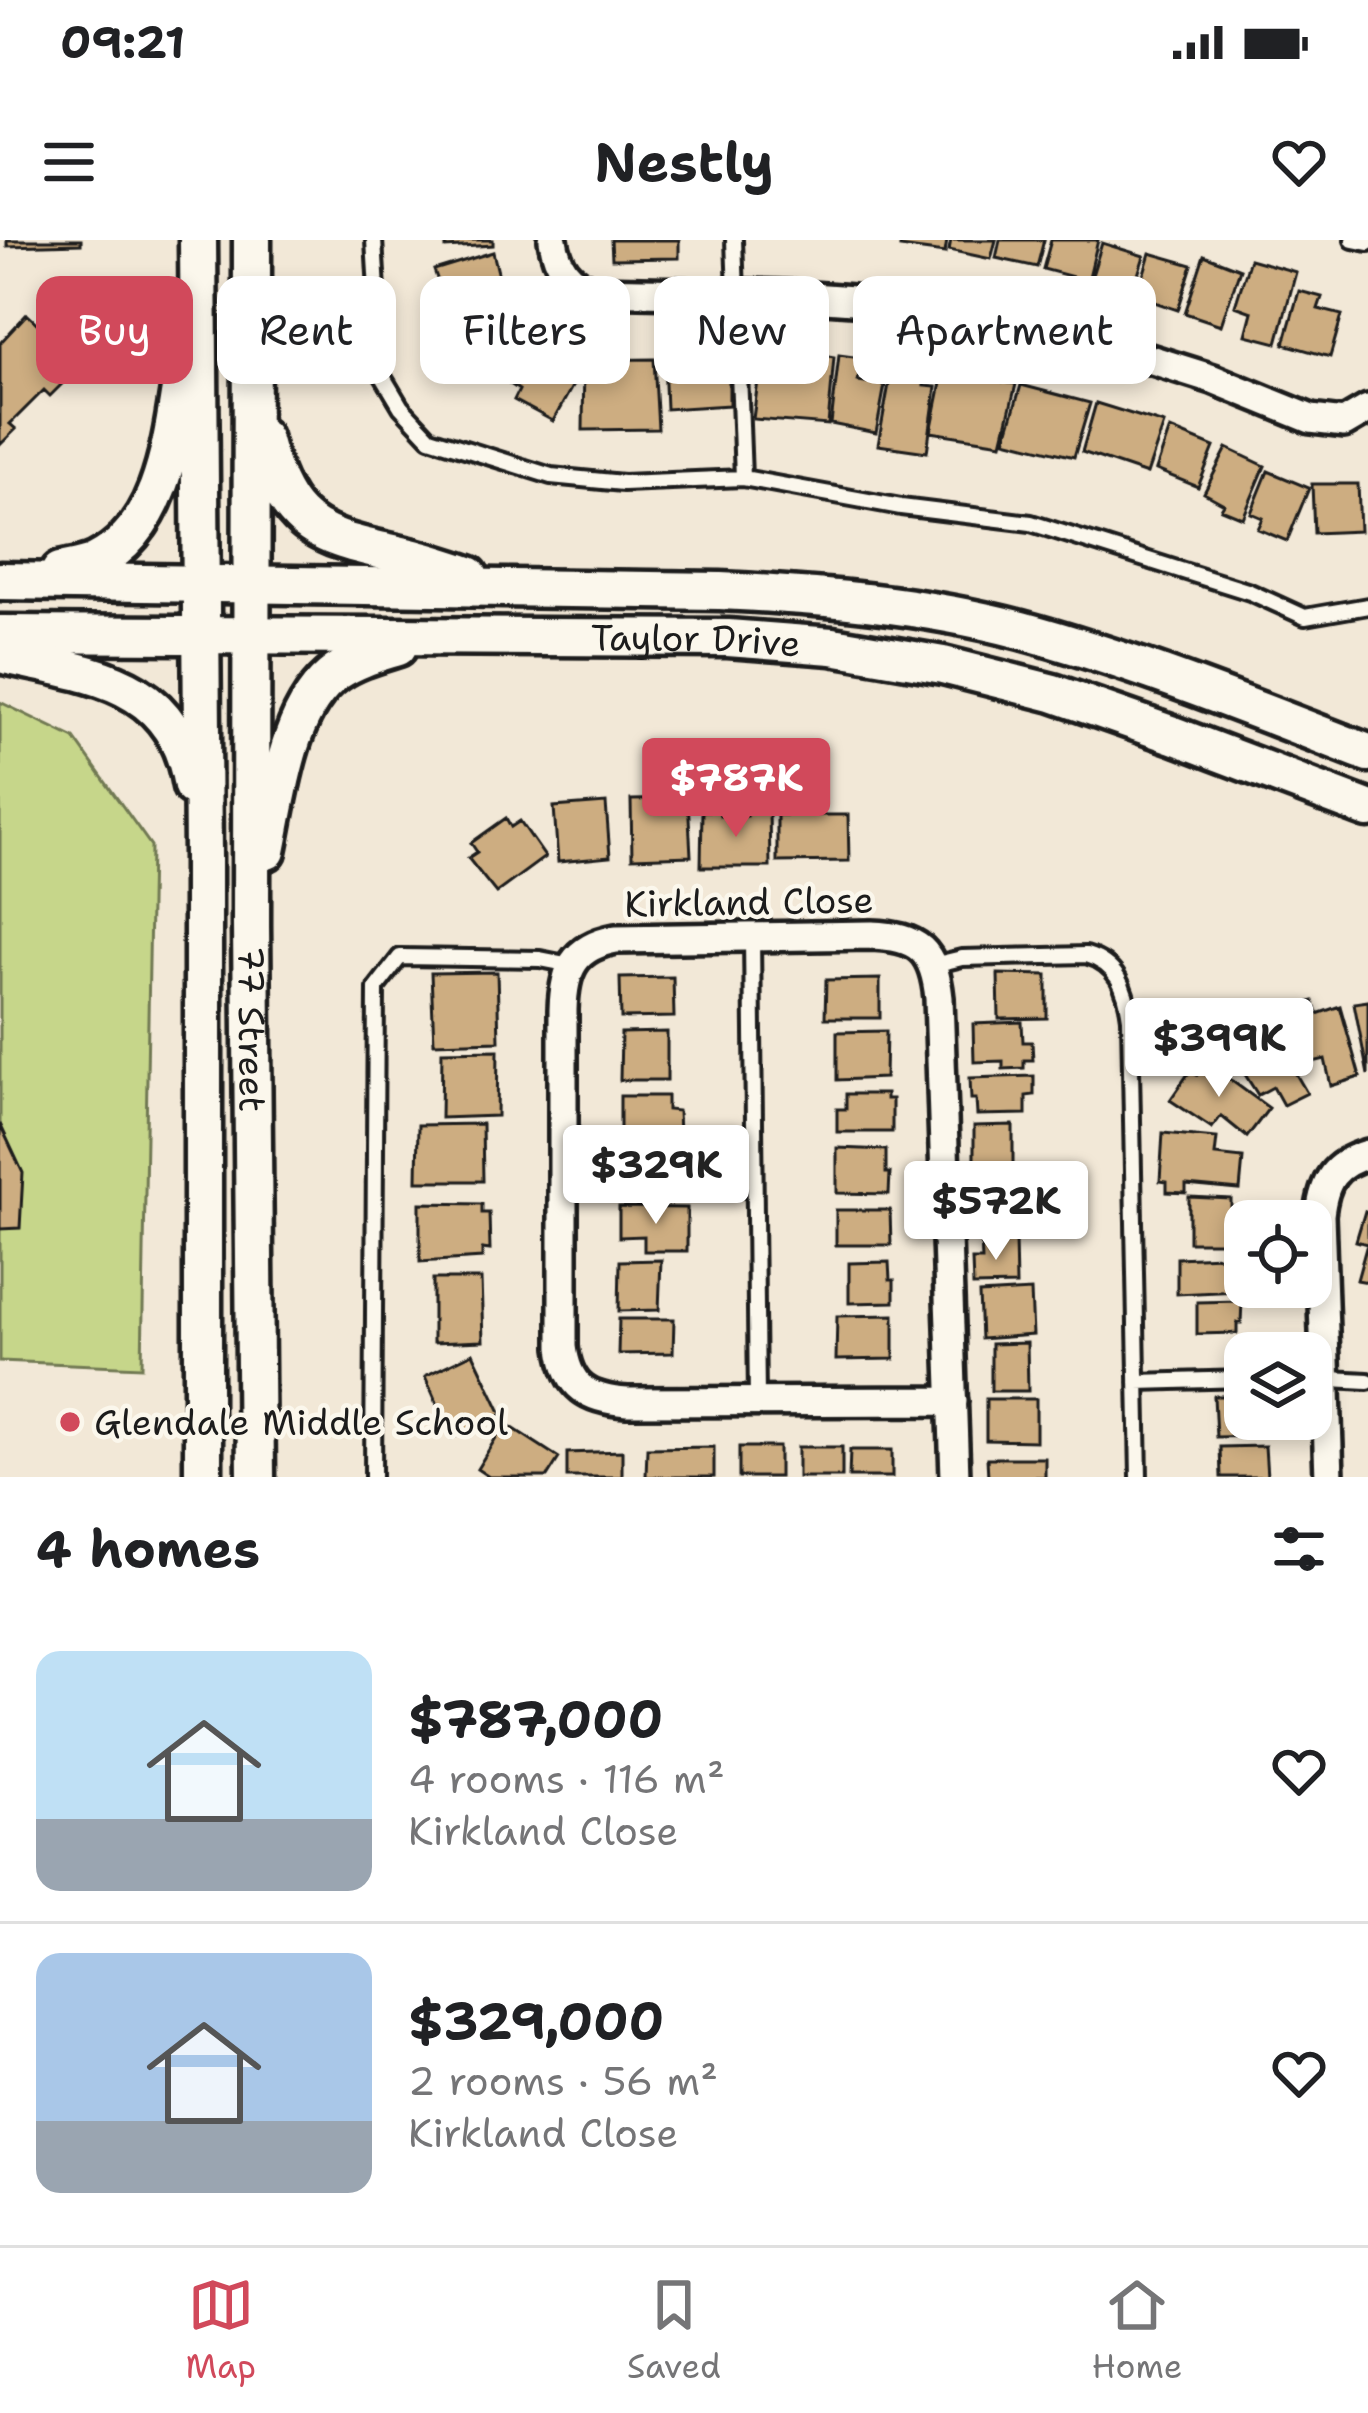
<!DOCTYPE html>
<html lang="en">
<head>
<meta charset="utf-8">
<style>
  :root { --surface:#fff; --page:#f2f2f2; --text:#202124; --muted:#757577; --line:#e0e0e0; --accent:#d1495b }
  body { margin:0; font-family:"Shantell Sans",sans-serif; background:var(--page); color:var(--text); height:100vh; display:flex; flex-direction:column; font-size:45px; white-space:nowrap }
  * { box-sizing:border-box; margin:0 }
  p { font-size:39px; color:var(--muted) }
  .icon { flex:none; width:66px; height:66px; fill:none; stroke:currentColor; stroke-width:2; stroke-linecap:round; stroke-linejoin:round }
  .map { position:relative; height:1237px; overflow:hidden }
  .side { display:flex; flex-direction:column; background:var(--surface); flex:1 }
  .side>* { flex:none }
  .banner { position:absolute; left:36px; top:36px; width:1296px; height:108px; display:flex; gap:24px }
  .fabs { position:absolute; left:1224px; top:960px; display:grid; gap:24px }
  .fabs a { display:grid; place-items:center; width:108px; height:108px; border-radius:24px; background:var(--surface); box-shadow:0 6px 18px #0003; font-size:60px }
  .price { position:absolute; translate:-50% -102px; padding:0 27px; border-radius:12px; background:#fff; color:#222; font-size:39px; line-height:78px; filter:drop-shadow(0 3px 6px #0008) }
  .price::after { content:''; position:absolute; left:50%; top:72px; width:36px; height:27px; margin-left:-18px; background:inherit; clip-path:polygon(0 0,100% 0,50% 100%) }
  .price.current { background:var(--accent); color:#fff }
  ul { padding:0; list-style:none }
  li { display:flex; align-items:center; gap:36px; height:300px; padding:0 36px }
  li+li { border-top:3px solid var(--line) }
  li span { display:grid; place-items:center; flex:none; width:336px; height:240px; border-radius:24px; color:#555 }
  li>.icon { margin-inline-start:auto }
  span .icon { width:144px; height:144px; fill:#fffc; stroke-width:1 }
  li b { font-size:51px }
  h2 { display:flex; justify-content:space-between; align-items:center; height:144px; padding:0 36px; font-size:51px }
  .tag { padding:0 42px; border-radius:24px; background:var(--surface); box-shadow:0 6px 18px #0003; font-size:42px; line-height:108px }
  .tag.current { background:var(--accent); color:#fff }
  .status { display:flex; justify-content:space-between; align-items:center; height:84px; padding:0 60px; background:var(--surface); direction:ltr }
  .status svg { height:33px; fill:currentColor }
  header { display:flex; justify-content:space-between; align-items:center; height:156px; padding:0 36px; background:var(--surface); font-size:54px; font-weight:700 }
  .menu { display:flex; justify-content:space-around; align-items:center; height:168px; border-top:3px solid var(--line); background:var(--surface); font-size:33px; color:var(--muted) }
  .menu a { display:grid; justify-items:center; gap:6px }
  .menu .current { color:var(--accent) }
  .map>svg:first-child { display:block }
  .green { fill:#c6d68a; stroke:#717953; stroke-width:3 }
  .building { fill:#cdad81; stroke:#1c1c1c; stroke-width:3 }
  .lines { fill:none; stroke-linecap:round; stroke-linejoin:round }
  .service-casing { stroke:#1c1c1c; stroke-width:22 }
  .minor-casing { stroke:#1c1c1c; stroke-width:36 }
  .secondary-casing { stroke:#1c1c1c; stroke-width:45 }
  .service { stroke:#fbf7ec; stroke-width:14 }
  .minor { stroke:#fbf7ec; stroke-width:27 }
  .secondary { stroke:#fbf7ec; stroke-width:36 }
  .poi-dot { fill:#d1495b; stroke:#fbf7ec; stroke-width:4.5 }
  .labels { text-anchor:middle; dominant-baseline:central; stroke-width:9; stroke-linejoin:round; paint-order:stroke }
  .street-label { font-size:36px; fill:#1c1c1c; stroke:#fbf7ec }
  .poi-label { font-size:36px; fill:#1c1c1c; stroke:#fbf7ec; text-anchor:start }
</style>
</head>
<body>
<div class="status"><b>09:21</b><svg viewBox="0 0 49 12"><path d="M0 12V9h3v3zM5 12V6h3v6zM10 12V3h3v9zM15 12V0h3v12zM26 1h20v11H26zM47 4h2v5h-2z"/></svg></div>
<header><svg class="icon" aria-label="menu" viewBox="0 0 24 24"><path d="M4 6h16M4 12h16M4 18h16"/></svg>Nestly<svg class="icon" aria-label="heart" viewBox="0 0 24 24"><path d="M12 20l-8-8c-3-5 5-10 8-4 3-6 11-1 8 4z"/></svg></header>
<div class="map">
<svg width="1368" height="1237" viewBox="0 0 1368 1237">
  <rect width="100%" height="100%" fill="#f2e8d7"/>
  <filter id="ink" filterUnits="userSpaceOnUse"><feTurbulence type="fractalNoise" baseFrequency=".00833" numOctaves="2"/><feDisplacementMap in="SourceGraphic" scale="24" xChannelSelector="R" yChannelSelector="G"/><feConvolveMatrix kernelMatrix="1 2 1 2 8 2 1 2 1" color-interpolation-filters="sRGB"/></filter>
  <g filter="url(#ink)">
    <!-- green -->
    <path class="green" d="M0 462 74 498 151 606 142 1127 0 1121Z"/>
    <!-- building -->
    <path class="building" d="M7 0H81V4L7 6Z
      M446 0H493V5L446 8Z
      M611 0H679V18L612 19Z
      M901 0H947L945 13 900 7Z
      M951 0H996L991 19 949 10Z
      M1000 0H1044L1037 27 996 18Z
      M1051 0H1098L1088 41 1043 29Z
      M1102 3 1144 16 1131 57 1089 45Z
      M493 12 503 53 447 67 434 30Z
      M1150 13 1192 25 1178 70 1137 56Z
      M1204 15 1240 29 1221 85 1185 73Z
      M1250 19 1296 32 1277 103 1246 95 1252 72 1235 66Z
      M1299 51 1322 57 1318 69 1342 75 1330 117 1284 104Z
      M498 60 530 99 486 133 451 99Z
      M27 74 81 125 50 156 44 150 10 184 16 189 0 205V103Z
      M538 91 562 104 557 113 583 127 553 181 514 160 519 150 510 144Z
      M762 110H793L834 117 828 185 753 179Z
      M839 115 861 118 858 141 885 145 876 193 831 184Z
      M729 117V165L666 169 664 119Z
      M654 119 658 189 583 190 584 120Z
      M893 122 926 126 924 146 936 147 927 212 878 205Z
      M943 133 1016 144 1002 203 931 192Z
      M1021 145 1090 163 1074 217 1005 200Z
      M1096 163 1164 184 1147 234 1082 212Z
      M1170 189 1214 207 1198 247 1156 230Z
      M1227 208 1265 226 1243 278 1221 269 1224 264 1204 253Z
      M1268 231 1309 248 1287 301 1258 289 1263 278 1251 273Z
      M1312 244H1358L1360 291 1314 293Z
      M688 559 691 616 632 618 631 560Z
      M606 563 610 617 558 622 554 567Z
      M747 569H769L770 627H701L702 571H719L720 576H747Z
      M777 575H848L849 621 777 622Z
      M506 578 511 587 520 581 545 617 496 653 468 618 477 612 471 603Z
      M497 732 499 801 434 803 431 733Z
      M998 734 1047 735V778L999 779Z
      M673 737 674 777 621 778 620 738Z
      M880 739V778H825L826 740Z
      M1313 761 1317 774 1340 766 1360 837 1331 846 1325 819 1309 823 1295 766Z
      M1368 761V835L1354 763Z
      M1022 782 1023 802H1032L1033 820H1024V828L1003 829V821L974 822 973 784Z
      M886 791 885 838 837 840V792Z
      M1271 791 1307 853 1283 865 1273 847 1258 855 1232 814Z
      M667 792V840H620L621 793Z
      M498 810 497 876 441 878 442 811Z
      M1206 822 1269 868 1247 897 1221 876 1212 888 1170 860 1190 831 1197 835Z
      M1034 836V855L1026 856V874L977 875 976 859H971L970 838Z
      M846 854H886V859H892V892H837V869H846Z
      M620 856H667V870L678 871 679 895H620Z
      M0 884 23 933 20 988 0 989Z
      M482 884 483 941H417L418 885Z
      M1013 885V936L974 937V886Z
      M1163 893 1217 898 1215 915 1243 918 1240 950 1186 945V953L1167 952V942L1160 941Z
      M837 908 886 910V933H890L889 954 837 953Z
      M673 914V954L626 956 627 928H640V915Z
      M1022 945 1024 988 981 992 980 946Z
      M1189 957 1231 959V975H1238L1239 1002H1189Z
      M420 963 482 964V973H489L490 1010 482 1009V1018L420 1022Z
      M619 967 687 968V1011H644V996L619 997Z
      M836 970H890L891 1005H836Z
      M1365 971 1368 972V1042L1357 1040 1367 1004 1356 1001Z
      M981 998 1015 999 1016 1045 973 1046 972 1020H982Z
      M1243 1015V1034H1237L1238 1051 1177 1054V1018Z
      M661 1020 659 1070 619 1071 620 1021Z
      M889 1022 890 1040H894V1062L849 1063V1023Z
      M433 1039H481L483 1101 433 1103Z
      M1031 1051 1033 1095 981 1099 979 1054Z
      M1242 1061 1241 1083H1237V1093L1197 1094V1062Z
      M894 1075V1119L836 1120 837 1076Z
      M619 1079H674L673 1113 618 1114Z
      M1027 1103 1028 1151H991V1104Z
      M473 1113 502 1174 452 1198 425 1136Z
      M1214 1156H1245V1179H1260L1261 1196 1216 1197Z
      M986 1159H1036V1201L986 1200Z
      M505 1183 559 1218 547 1237H489L477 1229Z
      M1265 1206 1267 1237H1221L1220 1207Z
      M714 1207V1237H646L647 1208Z
      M739 1207H779V1237H739Z
      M798 1207H842V1237H798Z
      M850 1210H892V1237H849Z
      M622 1211V1237H567V1213Z
      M987 1218H1045V1237H988Z"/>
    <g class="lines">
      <defs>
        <path id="service" d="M374 0 382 135 401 167 430 198 551 236 623 243 743 238 901 267 1031 283 1250 352 1305 377 1368 366
          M734 0 743 238
          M1353 0 1368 3
          M752 698 757 1161
          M933 725 962 718 1086 715C1117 724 1126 748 1130 778L1139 1237
          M1311 1138 1368 1141
          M1137 1142 1245 1139
          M373 1237 376 748 400 717 540 719 571 725"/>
        <path id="minor" d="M553 0C557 26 568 42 593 51L783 55 853 60 920 69 1124 111 1213 139 1311 179 1344 183 1368 169
          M953 1161 627 1162C588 1159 568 1148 563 1107V770C564 730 573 707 616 699L872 695C919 697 934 710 939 758L955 1237
          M1329 1237 1320 975C1324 940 1334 924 1368 914"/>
        <g id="secondary">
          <path d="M198 0 203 617V1237"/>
          <path id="s1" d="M252 0 251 685 256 1237"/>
          <path d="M262 197C269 224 279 255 299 275 327 304 377 308 414 318 433 323 451 329 469 335"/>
          <path d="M60 331C72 328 86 327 97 321 165 287 172 196 183 130"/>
          <path d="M0 341 720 351C821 356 922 364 1021 390 1139 422 1254 469 1368 513"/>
          <path id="s2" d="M0 394 728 398 832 406 943 425 1053 453 1173 495 1368 569"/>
          <path d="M0 414C89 435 174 437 192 546"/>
          <path d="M267 611C279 555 287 467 337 432 356 419 376 414 398 407"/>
        </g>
      </defs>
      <!-- service casing -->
      <use href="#service" class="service-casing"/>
      <!-- minor casing -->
      <use href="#minor" class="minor-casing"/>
      <!-- secondary casing -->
      <use href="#secondary" class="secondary-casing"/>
      <!-- service -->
      <use href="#service" class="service"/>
      <!-- minor -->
      <use href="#minor" class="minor"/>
      <!-- secondary -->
      <use href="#secondary" class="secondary"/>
    </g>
  </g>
  <!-- markers -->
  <circle class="poi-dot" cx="70" cy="1182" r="12"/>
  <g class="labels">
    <!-- street labels -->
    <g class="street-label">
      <text stroke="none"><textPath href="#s2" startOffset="696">Taylor Drive</textPath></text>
      <text transform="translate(749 662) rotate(-1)">Kirkland Close</text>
      <text stroke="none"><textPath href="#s1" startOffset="789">77 Street</textPath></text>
    </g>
    <!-- poi labels -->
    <g class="poi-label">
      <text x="94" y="1182">Glendale Middle School</text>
    </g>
  </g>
</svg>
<div class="fabs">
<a><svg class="icon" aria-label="locate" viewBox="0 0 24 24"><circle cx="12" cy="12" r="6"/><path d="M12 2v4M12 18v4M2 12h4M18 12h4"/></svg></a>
<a><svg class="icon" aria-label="layers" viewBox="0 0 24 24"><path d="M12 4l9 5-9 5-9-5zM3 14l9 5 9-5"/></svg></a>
</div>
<b class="price current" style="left:736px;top:600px">$787K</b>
<b class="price" style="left:1219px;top:860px">$399K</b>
<b class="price" style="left:656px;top:987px">$329K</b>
<b class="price" style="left:996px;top:1023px">$572K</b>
<div class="banner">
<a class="tag current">Buy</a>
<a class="tag">Rent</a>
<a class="tag">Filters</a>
<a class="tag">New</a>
<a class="tag">Apartment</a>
</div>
</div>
<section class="side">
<h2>4 homes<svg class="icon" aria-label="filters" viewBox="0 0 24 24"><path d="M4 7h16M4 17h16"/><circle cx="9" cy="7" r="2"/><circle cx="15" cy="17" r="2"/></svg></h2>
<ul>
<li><span style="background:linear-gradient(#bfe0f5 70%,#9aa5b1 0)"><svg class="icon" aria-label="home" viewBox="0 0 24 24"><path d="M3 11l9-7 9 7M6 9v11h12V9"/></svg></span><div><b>$787,000</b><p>4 rooms · 116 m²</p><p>Kirkland Close</p></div><svg class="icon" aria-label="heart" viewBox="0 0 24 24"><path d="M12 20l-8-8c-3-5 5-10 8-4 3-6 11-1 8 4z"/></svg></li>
<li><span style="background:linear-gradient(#a9c7e8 70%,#9aa5b1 0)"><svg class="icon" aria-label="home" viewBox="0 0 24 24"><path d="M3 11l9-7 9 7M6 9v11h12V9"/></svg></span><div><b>$329,000</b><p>2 rooms · 56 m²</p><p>Kirkland Close</p></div><svg class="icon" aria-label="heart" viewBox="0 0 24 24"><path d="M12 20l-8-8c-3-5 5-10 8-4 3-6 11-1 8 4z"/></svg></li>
</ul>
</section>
<nav class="menu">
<a class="current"><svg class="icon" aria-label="map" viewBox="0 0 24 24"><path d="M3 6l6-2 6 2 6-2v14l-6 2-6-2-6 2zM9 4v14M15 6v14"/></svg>Map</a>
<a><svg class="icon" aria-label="saved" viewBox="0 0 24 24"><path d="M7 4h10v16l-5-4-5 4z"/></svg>Saved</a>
<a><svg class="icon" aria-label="home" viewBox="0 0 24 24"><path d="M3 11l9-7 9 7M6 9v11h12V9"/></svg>Home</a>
</nav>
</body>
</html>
